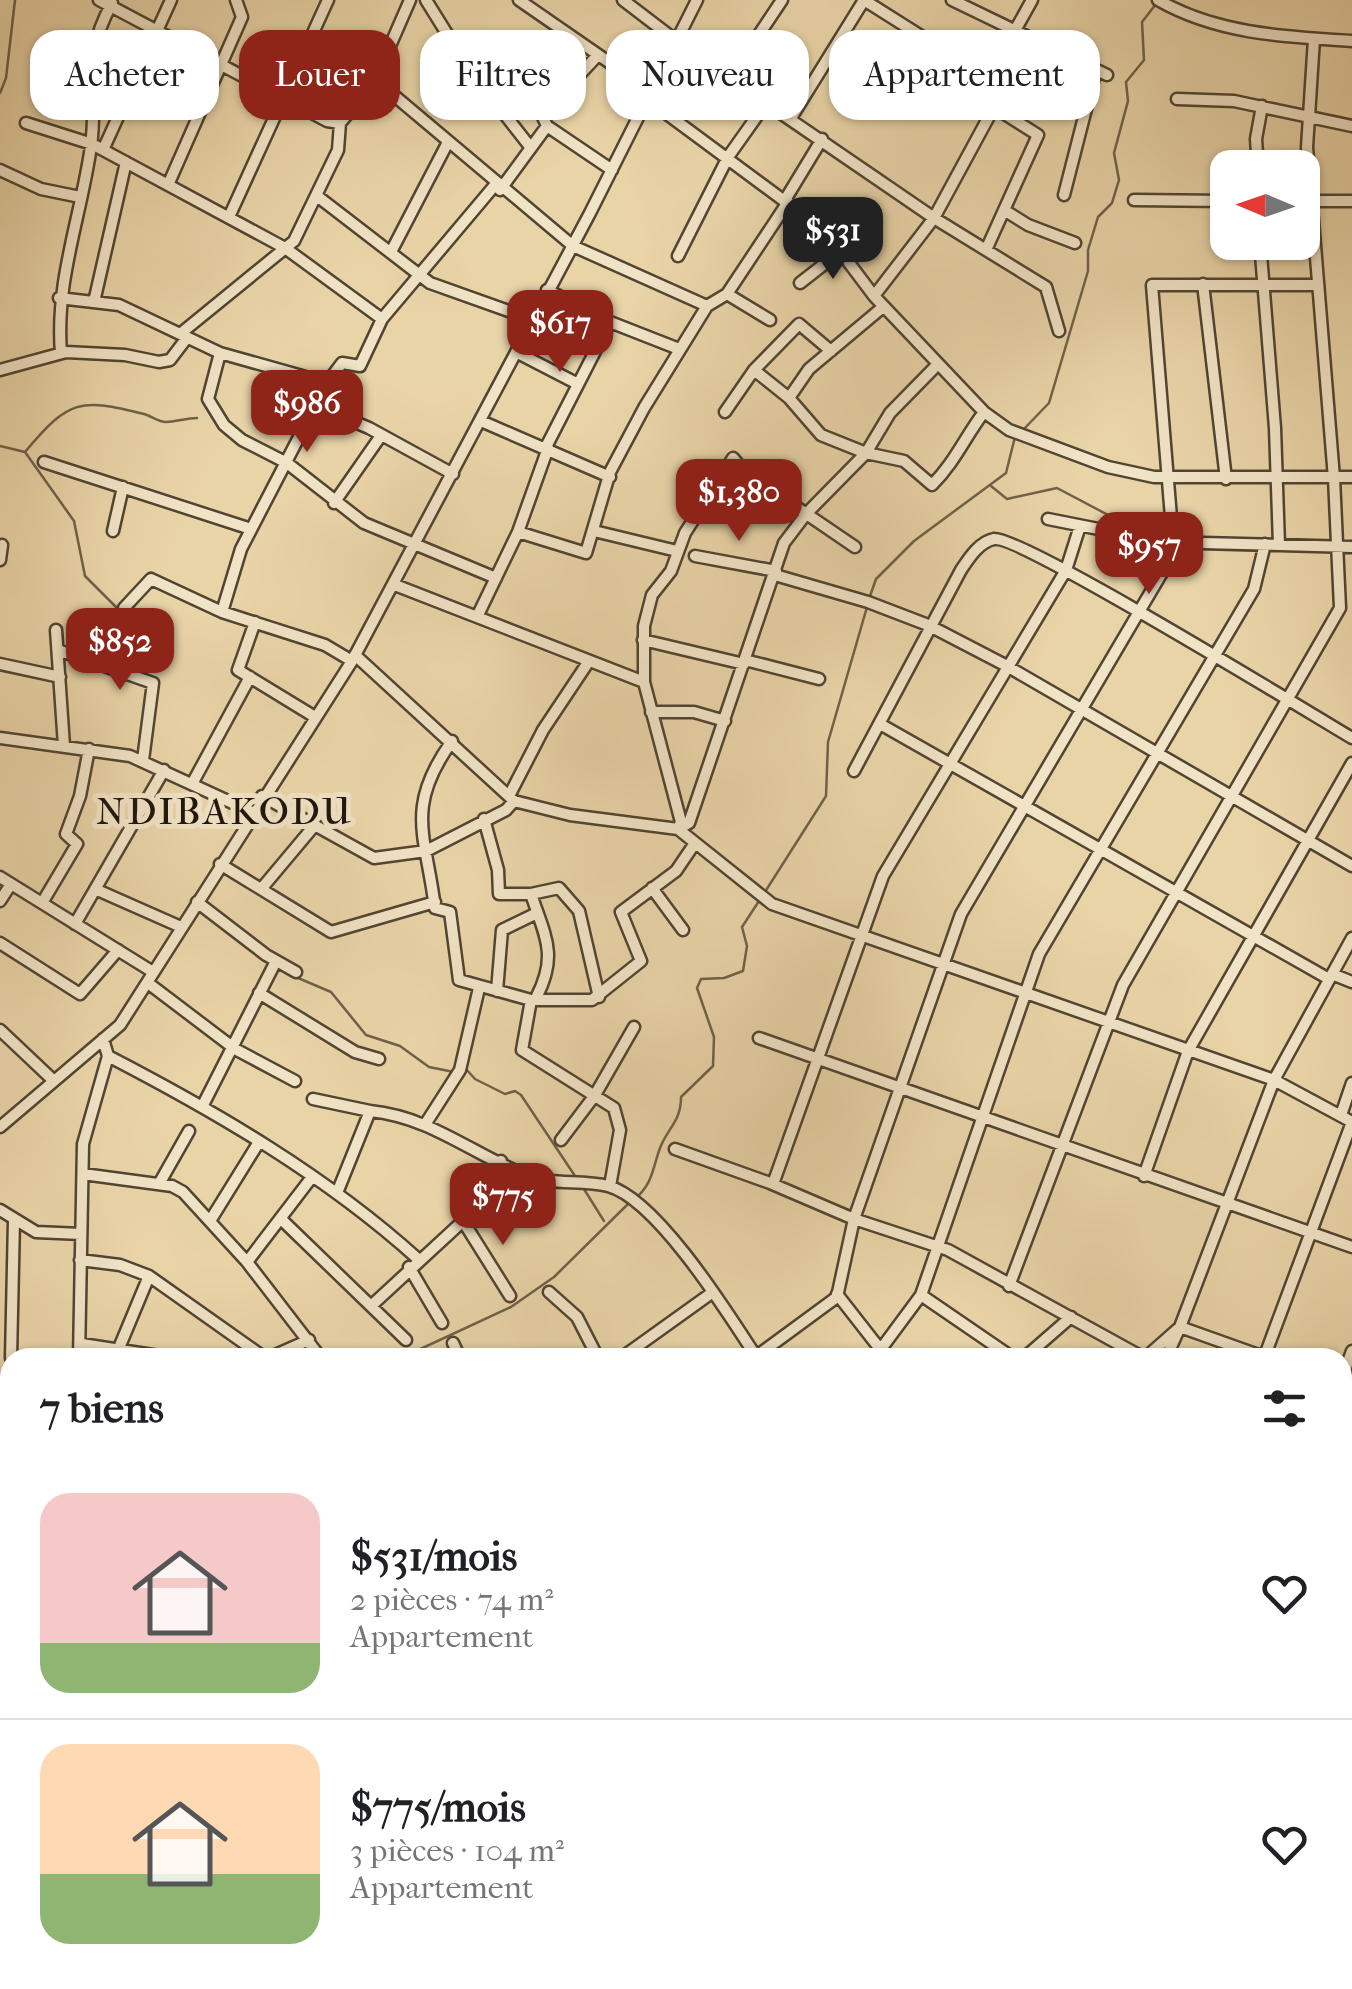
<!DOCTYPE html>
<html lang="fr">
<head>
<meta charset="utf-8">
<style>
  :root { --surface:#fff; --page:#f2f2f2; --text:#202124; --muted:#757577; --line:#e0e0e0; --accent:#8f2418 }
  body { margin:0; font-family:"IM FELL French Canon",serif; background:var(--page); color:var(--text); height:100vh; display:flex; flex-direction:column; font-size:38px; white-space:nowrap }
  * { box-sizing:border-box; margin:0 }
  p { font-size:32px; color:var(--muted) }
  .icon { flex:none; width:55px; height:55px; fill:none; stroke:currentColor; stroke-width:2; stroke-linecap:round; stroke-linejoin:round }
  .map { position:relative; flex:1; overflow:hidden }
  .panel { position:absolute; left:0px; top:1348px; width:1352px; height:642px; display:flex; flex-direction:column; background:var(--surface); border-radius:30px 30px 0 0; box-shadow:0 2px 8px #0004 }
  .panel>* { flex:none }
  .banner { position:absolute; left:30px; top:30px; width:1292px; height:90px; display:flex; gap:20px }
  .needle { width:65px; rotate:272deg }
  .tools { position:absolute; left:1210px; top:150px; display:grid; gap:20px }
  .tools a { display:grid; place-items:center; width:110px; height:110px; border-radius:20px; background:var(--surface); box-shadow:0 2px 8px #0004; font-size:50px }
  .price { position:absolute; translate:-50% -85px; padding:0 22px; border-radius:20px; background:var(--accent); color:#fff; font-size:32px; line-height:65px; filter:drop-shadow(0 2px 5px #0008) }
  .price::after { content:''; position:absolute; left:50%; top:60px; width:30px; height:22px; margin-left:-15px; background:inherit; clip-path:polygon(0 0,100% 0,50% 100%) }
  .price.selected { background:#222; color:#fff }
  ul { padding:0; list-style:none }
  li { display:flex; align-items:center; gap:30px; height:250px; padding:0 40px }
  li+li { border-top:2px solid var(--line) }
  li span { display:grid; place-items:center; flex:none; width:280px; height:200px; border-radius:30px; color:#555 }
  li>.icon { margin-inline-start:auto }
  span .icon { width:120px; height:120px; fill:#fffc; stroke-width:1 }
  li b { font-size:42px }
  h2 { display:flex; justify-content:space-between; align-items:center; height:120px; padding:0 40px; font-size:42px }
  .tag { padding:0 35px; border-radius:30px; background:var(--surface); box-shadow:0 2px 8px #0004; font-size:35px; line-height:90px }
  .tag.selected { background:var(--accent); color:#fff }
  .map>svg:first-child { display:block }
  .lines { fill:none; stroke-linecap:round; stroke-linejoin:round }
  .stream { stroke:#6e6149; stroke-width:2.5 }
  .river { stroke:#a49373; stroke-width:15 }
  .minor-casing { stroke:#514532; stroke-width:15 }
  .minor { stroke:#f1e3c6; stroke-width:10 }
  .labels { text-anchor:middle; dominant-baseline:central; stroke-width:10; stroke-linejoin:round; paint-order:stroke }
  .quarter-label { font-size:38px; letter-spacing:2.5px; fill:#1e150b; stroke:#f1e3c6 }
</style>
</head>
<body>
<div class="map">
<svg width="1352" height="1989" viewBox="0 0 1352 1989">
  <rect width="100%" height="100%" fill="#e9d4a8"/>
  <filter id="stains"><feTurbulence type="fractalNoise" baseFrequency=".002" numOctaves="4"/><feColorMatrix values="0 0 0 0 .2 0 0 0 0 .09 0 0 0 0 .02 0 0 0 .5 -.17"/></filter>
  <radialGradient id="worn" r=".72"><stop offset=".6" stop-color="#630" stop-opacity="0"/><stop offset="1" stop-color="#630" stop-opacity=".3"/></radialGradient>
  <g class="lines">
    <!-- stream -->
    <path class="stream" d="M0 93 6 78 15 0
      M1021 432 1049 403 1088 271V250L1098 217 1112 203 1119 180 1114 153 1128 101 1126 82 1144 60 1142 22 1156 4
      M0 446 25 452C69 399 80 398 144 414 151 416 159 422 166 422 176 422 186 418 197 418
      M25 452 74 521 85 576 148 639
      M991 486 1007 499 1057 488 1110 516
      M869 599 876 579 914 541 1006 473 1015 437
      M763 895 826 796 828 742 867 607
      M291 975 331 992 366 1035 400 1046 429 1067 454 1072
      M466 1069 475 1079 505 1094 515 1091 521 1095 577 1179
      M582 1186 604 1221
      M635 1199C653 1183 652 1170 660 1148 668 1127 681 1122 681 1097L713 1066 714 1037 697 988 701 979 724 978 743 971 747 946 742 927 759 901
      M401 1358 511 1307 554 1277 628 1204"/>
    <!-- river -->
    <path class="river" d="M1342 1869 1352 1864
      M0 1898 10 1887
      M968 1980 973 1989
      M1035 1980 1067 1989
      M92 1989 94 1980
      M905 1989 910 1980
      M1009 1989 1014 1980
      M1166 1989 1175 1980"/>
    <defs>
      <path id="minor" d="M99 0 327 121 340 123 373 85 384 87 573 246 707 306
        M426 0 467 66 531 148
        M519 0 652 92
        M623 0 687 49 934 218 1046 287 1059 331
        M864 0 989 79
        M952 0 1107 75
        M1158 0C1217 34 1285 37 1352 41
        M730 78 782 0
        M373 85 410 0
        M1177 99 1234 101 1352 126
        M648 100 825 231 874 296 984 412 1009 430 1108 467 1154 477H1352
        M791 118 864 0
        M26 123 92 144 285 248 382 319
        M547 126 612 170
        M103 150 171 0
        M1258 168 1256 139 1262 106
        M0 170 41 189 80 197
        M168 185 242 17 236 0
        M500 190 547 126 542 115 598 55
        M1064 195 1096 70
        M317 196 430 283 531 319
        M785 200 822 139
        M1134 200 1228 201
        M1302 201H1352
        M1004 210 1028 225 1075 243
        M229 217 328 0
        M1260 242 1275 428 1279 545
        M392 250 447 144
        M986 250 1038 135 978 97 1032 0
        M678 256 728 157 767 102
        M800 283 841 251
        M1203 284 1226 479
        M547 290 610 322 679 349
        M727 294 770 320
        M874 296 934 218 993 109
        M59 298 119 305 220 353 327 383
        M94 302 126 162
        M180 334 294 241 338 150 340 123
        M516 352 578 384
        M61 353C55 281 81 217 91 146 99 88 80 61 112 3
        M220 353 208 399 224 425 242 440 287 463 364 523 496 578
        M0 370 66 352 125 355 159 362 170 360 186 339
        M754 370 789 398 821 435 866 453 904 461 932 485C955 462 965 437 984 412
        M789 398 809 369 883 307
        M315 405 369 428 453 474
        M725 412 754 370 799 324 831 351
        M481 421 610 477
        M546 447 610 322
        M44 462 251 529
        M334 503 380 437
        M1048 519 1164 542 1352 547
        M113 531 123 487
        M594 531 677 551
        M518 532 586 553 610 472 644 408 707 306 727 294 788 202
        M695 556 776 571
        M0 560 2 545
        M775 575 868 602 928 625 1005 665 1352 866
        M395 585 644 682
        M124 608 151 579 222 612 325 645 352 661
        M222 612 241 549 327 383 342 363 360 366 382 319 495 185
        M477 617 518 532 548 448
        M255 622 238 670 315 717
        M56 630 64 746
        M643 640 744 664
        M58 650 153 683 143 760
        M355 655 514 801 570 815 678 829 772 904 1274 1080 1352 1122 1264 1358
        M745 660 819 679
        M0 664 60 677
        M651 712H694L725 721
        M880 724 1329 979
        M0 738 130 756 252 812
        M452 741C404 808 426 835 435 908L450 912 459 980 531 1000 522 1050 614 1108 620 1130 610 1186
        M854 771 961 570C969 558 979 542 994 539 1020 535 1308 712 1352 738
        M192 784 250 677
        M262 796 374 858 426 851 506 810 514 801
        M509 796 543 730 589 661
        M484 819 498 870 499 894H531C545 936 558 955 537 996
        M680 828 689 823 784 543 806 514 866 453 890 413 938 364
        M678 829 681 822 644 682V626L652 595 671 571 685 533 733 458 745 472 855 547
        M220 864 331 932 435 902
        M0 877 153 972
        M262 888 314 826
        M652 888 683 930
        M95 889 181 927
        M531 894 559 888 579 911 599 997
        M0 901 11 884
        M197 902 266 955 296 972
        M42 903 77 844 66 834 80 796 89 749
        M75 924 164 770
        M0 943 80 994 118 950
        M1332 974 1352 982
        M148 983 235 1049 295 1081
        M497 991 502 930 537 913
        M259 993 355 1052 379 1059
        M531 1000H592L641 961 621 912 676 871 695 843
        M0 1030 54 1081
        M759 1038 1352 1247
        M108 1056C218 1113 326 1176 418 1259
        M313 1099 370 1111
        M203 1105 276 961
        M1341 1115 1352 1083
        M426 1123 460 1070 479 988
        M0 1127 120 1025 352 661 590 213 697 0
        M561 1140 595 1095 634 1027
        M675 1149 770 1183 854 1219 948 1250 1144 1358
        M83 1174 172 1186 183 1192 247 1262 321 1358
        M1144 1176 1188 1051 1352 763
        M159 1184 189 1131
        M773 1184 883 876 1066 570 1080 526
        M337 1193 370 1111C430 1117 471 1153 525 1175 552 1186 581 1179 608 1186 657 1199 729 1315 757 1358
        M0 1210 36 1232 81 1234
        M281 1219 406 1340
        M210 1221 259 1142
        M463 1221 510 1296
        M80 1260 120 1265 149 1276 265 1358
        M247 1262 312 1177
        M409 1267 442 1323
        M1009 1286 1123 985 1340 608 1334 478 1307 147 1314 39
        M549 1292 577 1317 598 1358
        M837 1294 887 1358
        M921 1295 1013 1358
        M371 1306 463 1221 501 1161
        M453 1343 460 1358
        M82 1344 172 1358
        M119 1348 149 1276
        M881 1349 921 1295 1039 954 1254 589 1265 544
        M11 1358 14 1220
        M79 1358 83 1144 108 1056 103 1039
        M268 1358 309 1340
        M621 1358 713 1292
        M754 1358 837 1297 854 1219 961 914 1163 571 1173 542 1152 285H1318
        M1024 1358 1071 1317
        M1145 1358 1180 1327 1274 1080 1352 938
        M1166 1358 1180 1327 1267 1358
        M1342 1378 1352 1351
        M0 1411V1466
        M0 1617 10 1620
        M0 1652 10 1625
        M0 1688 10 1691
        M305 1980 314 1989
        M827 1980 829 1989
        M180 1989 190 1980
        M291 1989 300 1980
        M473 1989 493 1980
        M615 1989 629 1980
        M726 1989V1980
        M747 1989 761 1980
        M1114 1989 1115 1980
        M1341 1989 1352 1978"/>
    </defs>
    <!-- minor casing -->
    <use href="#minor" class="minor-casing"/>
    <!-- minor -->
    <use href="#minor" class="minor"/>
  </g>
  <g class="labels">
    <!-- quarter labels -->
    <g class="quarter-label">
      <text x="225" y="811">NDIBAKODU</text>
    </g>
  </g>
  <rect width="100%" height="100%" filter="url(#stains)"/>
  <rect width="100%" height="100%" fill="url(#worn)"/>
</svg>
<div class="tools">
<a><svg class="needle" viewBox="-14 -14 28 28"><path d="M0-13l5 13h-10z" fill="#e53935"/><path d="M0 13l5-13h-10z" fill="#757577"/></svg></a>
</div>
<b class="price selected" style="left:833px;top:282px">$531</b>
<b class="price" style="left:560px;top:375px">$617</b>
<b class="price" style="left:307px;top:455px">$986</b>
<b class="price" style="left:739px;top:544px">$1,380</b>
<b class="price" style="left:1149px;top:597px">$957</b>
<b class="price" style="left:120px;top:693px">$852</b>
<b class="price" style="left:503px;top:1248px">$775</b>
<div class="banner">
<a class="tag">Acheter</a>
<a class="tag selected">Louer</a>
<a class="tag">Filtres</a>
<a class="tag">Nouveau</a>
<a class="tag">Appartement</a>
</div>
<section class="panel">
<h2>7 biens<svg class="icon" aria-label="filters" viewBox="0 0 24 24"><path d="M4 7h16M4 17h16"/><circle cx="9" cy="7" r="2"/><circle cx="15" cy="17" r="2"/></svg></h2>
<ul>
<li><span style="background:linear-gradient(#f6c9c9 75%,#8fb573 0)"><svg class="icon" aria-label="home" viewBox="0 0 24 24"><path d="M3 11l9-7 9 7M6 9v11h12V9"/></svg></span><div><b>$531/mois</b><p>2 pièces · 74 m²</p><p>Appartement</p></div><svg class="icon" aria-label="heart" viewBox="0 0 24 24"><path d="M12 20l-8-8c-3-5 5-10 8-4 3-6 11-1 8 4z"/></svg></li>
<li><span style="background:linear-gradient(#ffd9b3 65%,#8fb573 0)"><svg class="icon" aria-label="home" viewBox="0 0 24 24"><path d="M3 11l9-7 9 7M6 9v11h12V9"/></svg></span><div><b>$775/mois</b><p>3 pièces · 104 m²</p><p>Appartement</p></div><svg class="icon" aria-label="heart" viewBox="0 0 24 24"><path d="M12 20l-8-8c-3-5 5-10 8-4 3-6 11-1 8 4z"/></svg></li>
</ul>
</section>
</div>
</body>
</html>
